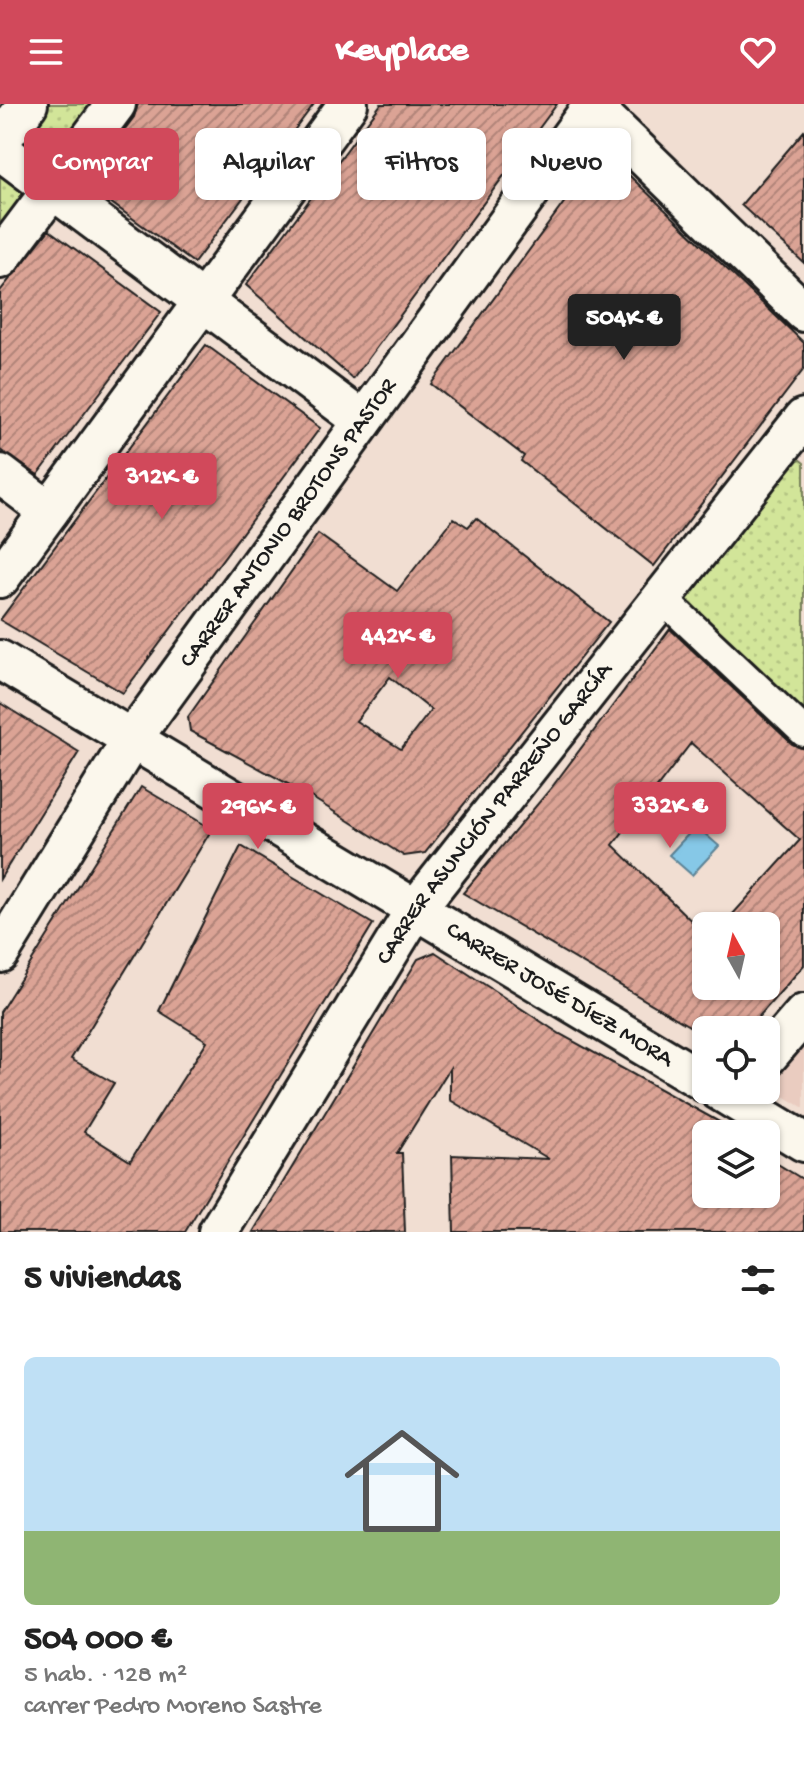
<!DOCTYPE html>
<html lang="es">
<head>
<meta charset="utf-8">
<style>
  :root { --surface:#fff; --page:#f6f6f6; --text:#222; --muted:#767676; --line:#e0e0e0; --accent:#d1495b }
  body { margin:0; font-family:"Gochi Hand",sans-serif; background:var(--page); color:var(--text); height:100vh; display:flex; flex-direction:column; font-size:30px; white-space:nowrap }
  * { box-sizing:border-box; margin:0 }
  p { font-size:26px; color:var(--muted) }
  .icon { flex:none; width:44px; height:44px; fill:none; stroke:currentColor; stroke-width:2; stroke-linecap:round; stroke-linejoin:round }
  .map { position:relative; height:1128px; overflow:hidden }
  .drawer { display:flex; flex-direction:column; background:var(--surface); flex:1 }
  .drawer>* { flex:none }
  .banner { position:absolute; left:24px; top:24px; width:756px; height:72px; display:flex; gap:16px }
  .needle { width:52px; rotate:352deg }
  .tools { position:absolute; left:692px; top:808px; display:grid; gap:16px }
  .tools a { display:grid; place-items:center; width:88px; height:88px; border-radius:12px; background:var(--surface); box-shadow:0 2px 6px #0004; font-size:40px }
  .price { position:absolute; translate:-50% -68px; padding:0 18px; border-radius:8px; background:var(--accent); color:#fff; font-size:26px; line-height:52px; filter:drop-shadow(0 2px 4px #0008) }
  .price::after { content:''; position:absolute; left:50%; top:48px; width:24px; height:18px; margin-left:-12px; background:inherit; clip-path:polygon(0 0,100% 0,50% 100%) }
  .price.current { background:#222; color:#fff }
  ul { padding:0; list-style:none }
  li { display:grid; align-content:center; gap:16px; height:424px; padding:0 24px }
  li+li { border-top:2px solid var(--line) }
  li span { display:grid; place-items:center; height:248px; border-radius:12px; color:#555 }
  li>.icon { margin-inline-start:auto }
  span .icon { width:144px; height:144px; fill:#fffc; stroke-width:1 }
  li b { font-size:34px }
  h2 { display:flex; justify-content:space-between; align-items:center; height:96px; padding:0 24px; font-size:34px }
  .tag { padding:0 28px; border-radius:12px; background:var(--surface); box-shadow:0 2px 6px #0004; font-size:28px; line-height:72px }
  .tag.current { background:var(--accent); color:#fff }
  header { display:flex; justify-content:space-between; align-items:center; height:104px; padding:0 24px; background:var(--accent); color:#fff; font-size:36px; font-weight:700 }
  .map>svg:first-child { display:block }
  .built { fill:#eaccc0 }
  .park { fill:url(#park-dots); stroke:#77805a; stroke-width:2 }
  .water { fill:#86c8e7; stroke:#5c8396; stroke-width:2 }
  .building { fill:url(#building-hatch); stroke:#1c1c1c; stroke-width:2; fill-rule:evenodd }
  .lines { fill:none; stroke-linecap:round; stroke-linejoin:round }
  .pedestrian-casing { stroke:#1c1c1c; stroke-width:34 }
  .minor-casing { stroke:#1c1c1c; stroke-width:44 }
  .pedestrian { stroke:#fbf7ec; stroke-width:28 }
  .minor { stroke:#fbf7ec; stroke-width:38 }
  .labels { text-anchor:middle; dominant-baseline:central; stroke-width:8; stroke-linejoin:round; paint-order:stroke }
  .street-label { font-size:24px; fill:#1c1c1c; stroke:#fbf7ec }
</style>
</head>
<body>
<header><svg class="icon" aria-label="menu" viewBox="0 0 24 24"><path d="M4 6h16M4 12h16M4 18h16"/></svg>Keyplace<svg class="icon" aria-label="heart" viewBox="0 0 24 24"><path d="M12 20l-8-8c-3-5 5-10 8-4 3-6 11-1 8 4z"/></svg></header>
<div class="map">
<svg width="804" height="1128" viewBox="0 0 804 1128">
  <defs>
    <pattern id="park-dots" width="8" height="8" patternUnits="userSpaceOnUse" patternTransform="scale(2)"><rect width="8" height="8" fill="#d2e599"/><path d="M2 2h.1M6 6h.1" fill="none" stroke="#b4c483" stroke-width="1.8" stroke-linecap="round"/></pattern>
    <pattern id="building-hatch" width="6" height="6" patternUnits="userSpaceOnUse" patternTransform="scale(2)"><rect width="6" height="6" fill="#dba395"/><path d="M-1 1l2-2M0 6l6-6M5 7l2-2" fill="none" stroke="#b18479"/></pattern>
  </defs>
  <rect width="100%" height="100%" fill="#f1ded2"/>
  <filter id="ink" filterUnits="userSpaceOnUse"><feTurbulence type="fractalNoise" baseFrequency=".0125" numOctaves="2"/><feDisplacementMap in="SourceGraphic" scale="16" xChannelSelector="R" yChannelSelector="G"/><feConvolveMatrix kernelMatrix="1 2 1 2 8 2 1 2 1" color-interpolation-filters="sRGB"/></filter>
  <g filter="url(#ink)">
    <!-- built -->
    <path class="built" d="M804 940V1004L767 982Z"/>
    <!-- park -->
    <path class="park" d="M45 0H100L49 69 14 40Z
      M0 71 30 95 0 135Z
      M799 355 804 359V628L673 505Z"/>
    <!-- water -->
    <path class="water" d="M696 722 719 742 692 771 669 751Z"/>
    <!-- building -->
    <path class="building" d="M138 0H314L194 159 84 79 134 13Z
      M381 0H557L353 275 246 181Z
      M804 27V159L741 101Z
      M610 53 804 239V265L654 462 521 357 524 352 431 280 596 55Z
      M49 126 161 208 38 371 0 346V187Z
      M206 241 320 324 123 589 0 516Z
      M454 414 468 423 476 414 609 518 425 749 404 752 303 688 190 627 188 613 318 430 397 487ZM390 573 431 606 401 645 356 617Z
      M670 525 792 640 804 645V861L747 926H696L463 789 552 683ZM691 639 800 736 722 822H766V882H706V831L613 741Z
      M0 599 79 648 0 775Z
      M141 683 212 725 71 955 114 979 84 1028 130 1057 207 937 159 907 241 742 373 820 185 1128H0V908Z
      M435 848 560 930 741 1030H706V1090H766V1053L804 1076V1128H454L452 1051 549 1055 450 996V964L397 1049H402L405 1128H253L418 855Z"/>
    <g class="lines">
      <defs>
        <path id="pedestrian" d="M662 494 804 628"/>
        <g id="minor">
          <path d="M590 0 804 208"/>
          <path d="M0 37 28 0"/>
          <path d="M0 46 363 317"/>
          <path d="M0 155 116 0"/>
          <path d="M0 370 49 407"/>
          <path d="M0 474 348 0"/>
          <path id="s1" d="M0 556 706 979"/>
          <path id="s2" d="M0 849 132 635 594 0"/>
          <path d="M766 954 804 910"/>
          <path d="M718 986 804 1038"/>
          <path id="s3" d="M218 1128 415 806 804 314"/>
        </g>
      </defs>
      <!-- pedestrian casing -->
      <use href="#pedestrian" class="pedestrian-casing"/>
      <!-- minor casing -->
      <use href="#minor" class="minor-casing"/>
      <!-- pedestrian -->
      <use href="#pedestrian" class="pedestrian"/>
      <!-- minor -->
      <use href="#minor" class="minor"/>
    </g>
  </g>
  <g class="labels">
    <!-- street labels -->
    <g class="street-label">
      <text stroke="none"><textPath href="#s2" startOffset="518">CARRER ANTONIO BROTONS PASTOR</textPath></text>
      <text stroke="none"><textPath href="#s3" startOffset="502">CARRER ASUNCIÓN PARREÑO GARCÍA</textPath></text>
      <text stroke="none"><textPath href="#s1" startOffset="652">CARRER JOSÉ DÍEZ MORA</textPath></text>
    </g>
  </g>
</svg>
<div class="tools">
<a><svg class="needle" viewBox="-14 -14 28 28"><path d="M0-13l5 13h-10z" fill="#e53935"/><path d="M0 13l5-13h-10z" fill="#767676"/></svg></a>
<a><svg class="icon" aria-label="locate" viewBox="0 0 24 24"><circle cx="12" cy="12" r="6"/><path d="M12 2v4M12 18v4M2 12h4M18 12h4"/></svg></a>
<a><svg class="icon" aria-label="layers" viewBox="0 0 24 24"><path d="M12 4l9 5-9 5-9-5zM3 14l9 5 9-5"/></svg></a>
</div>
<b class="price current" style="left:624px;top:258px">504K €</b>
<b class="price" style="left:162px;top:417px">312K €</b>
<b class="price" style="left:398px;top:576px">442K €</b>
<b class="price" style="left:670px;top:746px">332K €</b>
<b class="price" style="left:258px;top:747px">296K €</b>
<div class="banner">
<a class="tag current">Comprar</a>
<a class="tag">Alquilar</a>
<a class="tag">Filtros</a>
<a class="tag">Nuevo</a>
</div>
</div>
<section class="drawer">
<h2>5 viviendas<svg class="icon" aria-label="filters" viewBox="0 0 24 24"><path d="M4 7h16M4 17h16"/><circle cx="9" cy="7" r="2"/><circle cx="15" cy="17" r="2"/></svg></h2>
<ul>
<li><span style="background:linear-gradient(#bfe0f5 70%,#8fb573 0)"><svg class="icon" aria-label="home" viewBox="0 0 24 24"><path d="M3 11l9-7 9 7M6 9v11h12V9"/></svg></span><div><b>504 000 €</b><p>5 hab. · 128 m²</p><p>carrer Pedro Moreno Sastre</p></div></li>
</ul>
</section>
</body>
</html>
